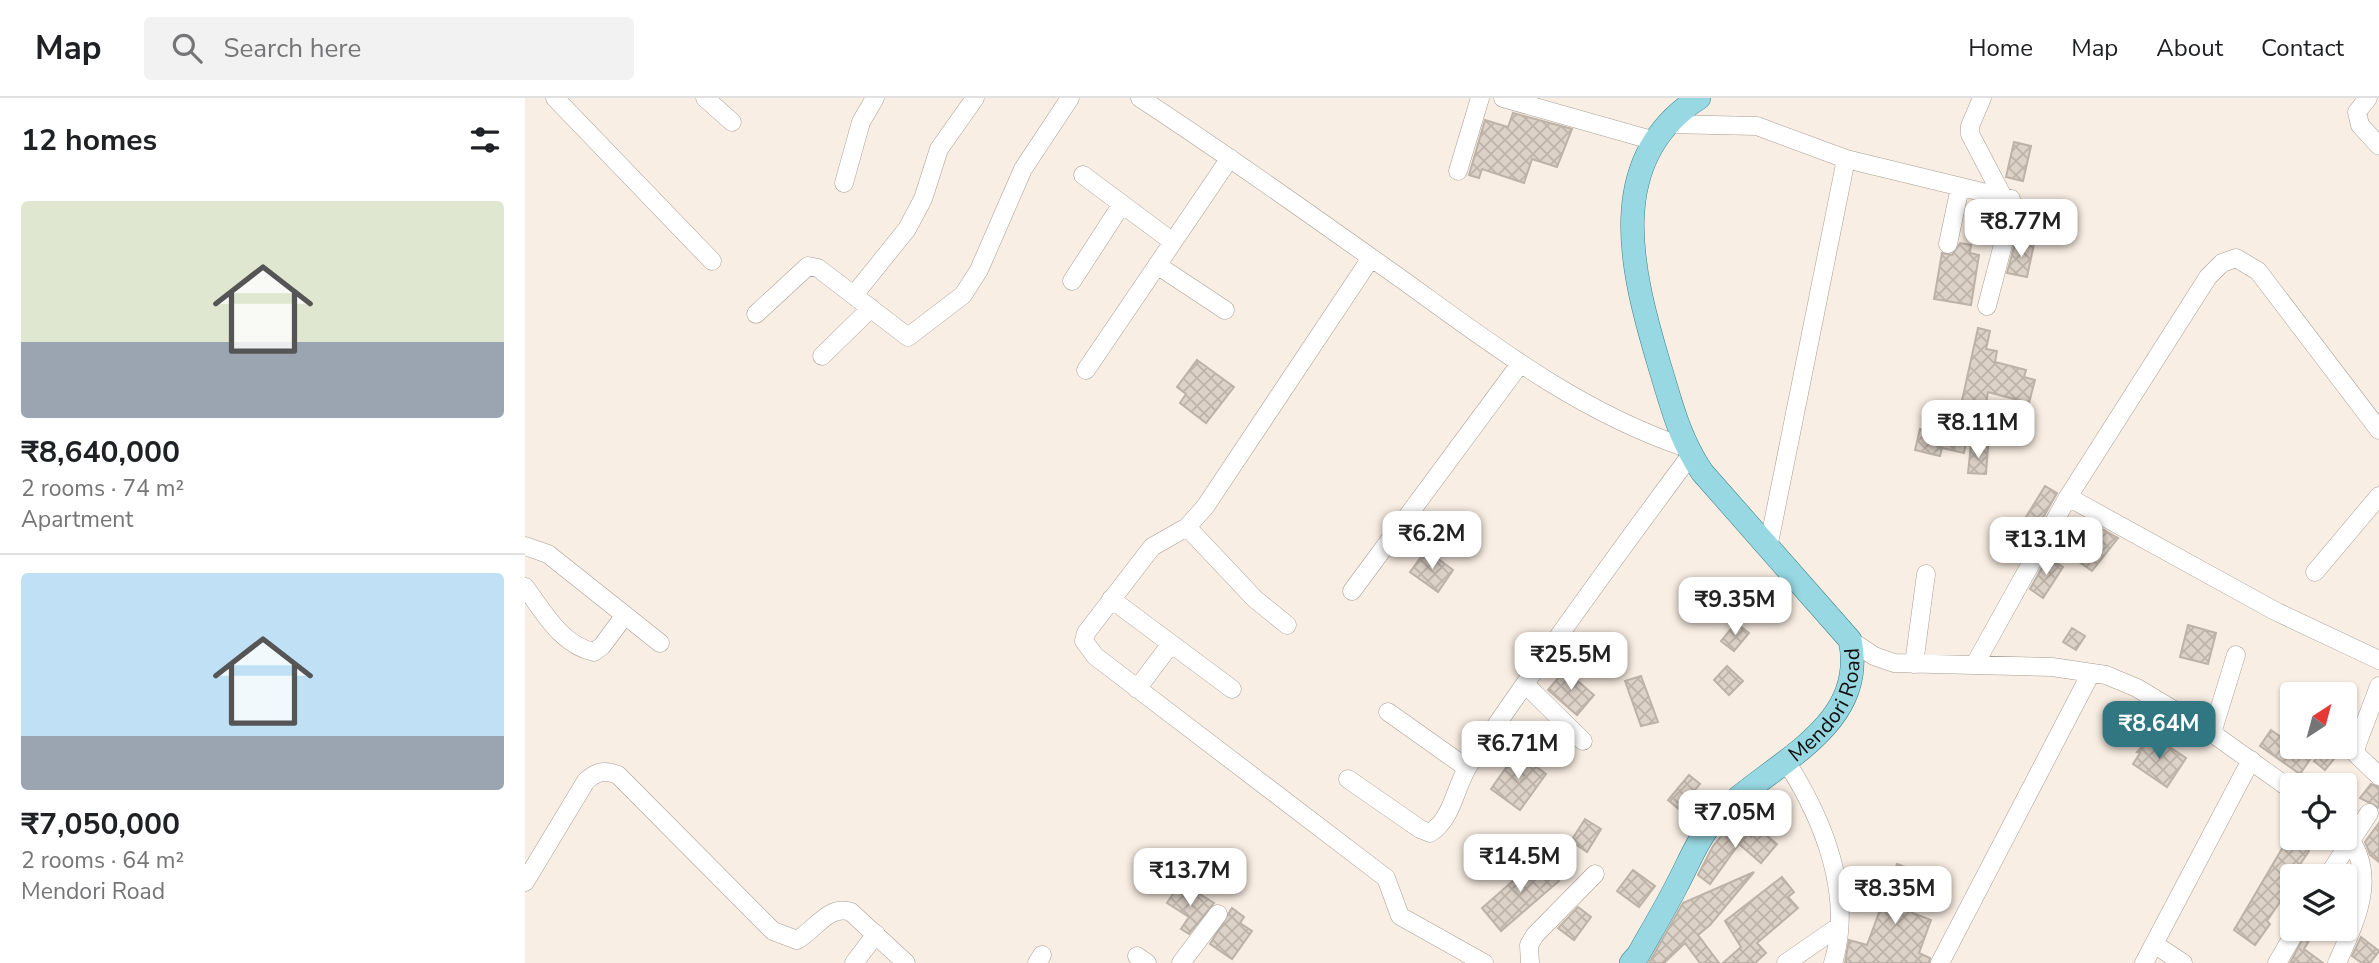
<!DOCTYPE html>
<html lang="en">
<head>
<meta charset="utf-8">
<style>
  :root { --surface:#fff; --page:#f2f2f2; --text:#202124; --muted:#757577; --line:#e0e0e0; --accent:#307782 }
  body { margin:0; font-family:"Nunito Sans",sans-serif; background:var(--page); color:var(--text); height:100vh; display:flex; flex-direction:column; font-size:26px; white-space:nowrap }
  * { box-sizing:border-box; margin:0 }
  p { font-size:23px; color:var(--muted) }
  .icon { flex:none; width:38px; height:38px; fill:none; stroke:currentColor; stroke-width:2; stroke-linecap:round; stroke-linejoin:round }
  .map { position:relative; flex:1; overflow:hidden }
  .drawer { display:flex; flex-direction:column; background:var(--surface); width:525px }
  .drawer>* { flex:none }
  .needle { width:46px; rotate:36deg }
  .fabs { position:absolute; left:1755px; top:584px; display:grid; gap:14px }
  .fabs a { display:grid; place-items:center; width:77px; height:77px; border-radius:7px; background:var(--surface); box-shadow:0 2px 5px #0004; font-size:35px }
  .price { position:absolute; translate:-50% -60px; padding:0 16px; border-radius:14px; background:#fff; color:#222; font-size:23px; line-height:46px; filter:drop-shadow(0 2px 4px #0008) }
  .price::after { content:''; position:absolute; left:50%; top:42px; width:21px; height:16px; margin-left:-10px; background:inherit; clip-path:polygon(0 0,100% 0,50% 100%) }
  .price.current { background:var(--accent); color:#fff }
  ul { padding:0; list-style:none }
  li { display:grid; align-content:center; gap:14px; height:371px; padding:0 21px }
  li+li { border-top:2px solid var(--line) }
  li span { display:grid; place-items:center; height:217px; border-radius:7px; color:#555 }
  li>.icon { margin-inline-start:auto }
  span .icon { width:126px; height:126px; fill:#fffc; stroke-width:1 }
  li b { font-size:30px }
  h2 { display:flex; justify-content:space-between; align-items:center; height:84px; padding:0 21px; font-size:30px }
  header { display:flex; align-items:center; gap:42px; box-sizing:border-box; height:98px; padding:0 35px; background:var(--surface); border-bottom:2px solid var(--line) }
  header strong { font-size:33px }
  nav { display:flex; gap:38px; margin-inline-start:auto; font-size:24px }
  .search { width:490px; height:63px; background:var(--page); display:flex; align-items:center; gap:18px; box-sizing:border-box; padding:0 24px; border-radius:7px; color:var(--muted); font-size:26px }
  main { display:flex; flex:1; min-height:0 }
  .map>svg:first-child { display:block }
  .building { fill:url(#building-cross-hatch); stroke:#bcb2a8; stroke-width:2 }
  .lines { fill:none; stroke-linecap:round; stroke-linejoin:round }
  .minor-casing { stroke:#a79d93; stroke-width:19 }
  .major-casing { stroke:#3a8089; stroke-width:24 }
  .minor { stroke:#fff; stroke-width:18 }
  .major { stroke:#97d8e2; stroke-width:23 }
  .labels { text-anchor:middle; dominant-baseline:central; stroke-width:5; stroke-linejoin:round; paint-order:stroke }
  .street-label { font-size:21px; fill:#100c09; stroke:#fff }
</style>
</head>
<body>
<header>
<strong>Map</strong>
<div class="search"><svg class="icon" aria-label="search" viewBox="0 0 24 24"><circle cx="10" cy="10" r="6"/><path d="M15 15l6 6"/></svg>Search here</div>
<nav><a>Home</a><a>Map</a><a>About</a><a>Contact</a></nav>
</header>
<main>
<section class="drawer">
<h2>12 homes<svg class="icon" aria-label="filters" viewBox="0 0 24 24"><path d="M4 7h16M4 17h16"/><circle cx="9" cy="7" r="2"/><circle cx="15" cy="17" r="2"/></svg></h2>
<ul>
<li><span style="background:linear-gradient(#dfe7d0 65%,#9aa5b1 0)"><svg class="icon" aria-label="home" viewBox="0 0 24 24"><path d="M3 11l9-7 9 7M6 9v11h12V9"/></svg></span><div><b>₹8,640,000</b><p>2 rooms · 74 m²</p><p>Apartment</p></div></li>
<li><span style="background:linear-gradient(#bfe0f5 75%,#9aa5b1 0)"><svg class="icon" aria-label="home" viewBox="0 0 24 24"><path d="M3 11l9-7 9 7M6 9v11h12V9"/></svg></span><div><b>₹7,050,000</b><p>2 rooms · 64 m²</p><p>Mendori Road</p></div></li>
</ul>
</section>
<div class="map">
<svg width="1854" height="865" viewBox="0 0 1854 865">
  <defs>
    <pattern id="building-cross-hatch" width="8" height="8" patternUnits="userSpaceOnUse" patternTransform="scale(1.75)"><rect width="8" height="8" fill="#ddd2c7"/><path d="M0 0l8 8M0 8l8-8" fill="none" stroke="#bdb3aa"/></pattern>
  </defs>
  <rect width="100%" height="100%" fill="#f9eee3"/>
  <!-- building -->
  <path class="building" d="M988 15 1047 31 1032 69 1007 61 999 85 957 71 954 80 944 77 960 22 983 29Z
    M1489 44 1506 48 1498 83 1481 79Z
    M1491 142 1509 146 1502 179 1482 175Z
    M1435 145 1446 147 1445 155 1454 157 1446 207 1409 201 1417 155 1427 157Z
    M1453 230 1465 233 1461 251 1472 253 1470 264 1501 272 1499 279 1510 282 1504 305 1463 294 1460 311 1448 309 1439 355 1417 350 1415 358 1390 352 1395 331 1429 339Z
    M672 262 709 289 681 325 655 305 661 296 652 289Z
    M1446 347 1463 349 1461 376 1443 375Z
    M1520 388 1532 395 1511 432 1498 424Z
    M1563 423 1593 440 1567 473 1540 454Z
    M901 452 928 472 913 494 885 474Z
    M1523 459 1538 469 1518 500 1505 491Z
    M1211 525 1224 535 1209 553 1196 543Z
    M1663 527 1691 535 1683 566 1655 559Z
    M1547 530 1560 538 1551 552 1538 544Z
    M1202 568 1218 583 1204 597 1189 582Z
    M1040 572 1069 597 1052 617 1023 592Z
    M1116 578 1133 624 1116 628 1100 583Z
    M1746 632 1786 660 1775 676 1735 648Z
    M1627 637 1661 660 1642 689 1608 666 1615 655 1612 654Z
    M1801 649 1813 656 1800 672 1789 663Z
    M992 654 1021 676 995 712 966 691Z
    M1164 677 1175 686 1154 711 1143 702Z
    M1846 686 1854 689V710L1835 700Z
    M1060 721 1076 731 1062 754 1046 743Z
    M1854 725V764L1845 757 1840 744Z
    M1206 726 1226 739 1233 730 1252 746 1236 765 1214 746 1185 786 1173 777 1188 748Z
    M1768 732V742L1784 753 1768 777V785L1742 823 1745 826 1730 847 1709 832Z
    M1014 760 1034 783 976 833 957 810Z
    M1372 766 1399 776 1385 814 1406 822 1394 855 1405 860 1404 865H1320L1324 842 1342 847Z
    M1108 772 1130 788 1114 809 1092 793Z
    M1229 774 1185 827 1173 837 1194 865H1175L1160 845 1139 865H1124L1158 805Z
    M1257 779 1269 794 1263 799 1273 810 1232 845 1241 855 1230 865H1198L1216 849 1200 823Z
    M652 790 666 799 670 793 689 805 664 836 656 831 664 819 642 805Z
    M1053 809 1066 819 1049 842 1033 830Z
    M707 810 719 819 715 825 727 833 707 861 685 846Z
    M1783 831H1791L1779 851 1798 865H1765Z
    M1836 839 1854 853 1845 865H1837L1827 858Z"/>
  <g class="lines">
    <defs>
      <path id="minor" d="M30 0 187 163
        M180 0 207 24
        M615 0C707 60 796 124 886 188 973 251 1056 314 1159 349
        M978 0 1130 43
        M1457 0 1445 28V36L1478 99
        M1843 0 1832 14 1835 27 1854 48
        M1142 26 1232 28 1321 61 1486 101 1487 112 1462 208
        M933 73 955 0
        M558 77 648 144
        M319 85 336 24 350 0
        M1423 146 1435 89
        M632 167 700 212
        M547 183 597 106
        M329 197 382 131 398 101 414 51 450 0
        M231 216 283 168 293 170 383 239 438 197 454 172 498 71 545 0
        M297 258 346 210
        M561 272 705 60
        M1543 399 1750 513 1854 562
        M662 429 680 409 846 160
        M0 448 23 456 135 545
        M1243 450 1321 61
        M1790 474 1854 398
        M0 489C19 514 36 547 69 554L77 548 100 517
        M827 493 995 266
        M586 501 707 591
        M762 527 730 501 662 429 627 449 561 535 559 543 570 558 861 780 875 818 959 865
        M1325 542 1349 558 1369 565 1527 569 1581 577 1612 590 1687 635 1768 693
        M1389 566 1401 476
        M1450 566 1543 399 1683 179 1697 165 1711 160 1733 173 1854 332
        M1001 587 1058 643
        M1854 588 1831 649V656L1854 678
        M612 591 645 547
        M863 614 942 670
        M1687 635 1711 557
        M1262 665C1298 721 1329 797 1308 865
        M823 681 895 731 905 735C928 721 930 688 944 667 1015 562 1090 459 1165 358
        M1802 779 1844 715
        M0 784 61 683C72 673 79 672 93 677L248 833 272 842C290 832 304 806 326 814L381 865
        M1629 846 1658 865
        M612 858 622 865
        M329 865 351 836
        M512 865 517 857
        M656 865 693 816
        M1005 865 1004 847 1010 837 1070 776
        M1261 865 1313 829
        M1415 865 1566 575
        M1619 865 1726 662
        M1752 865 1772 831
        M1812 865C1832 820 1854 777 1820 734"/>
      <g id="major">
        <path id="s1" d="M1106 865 1113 857C1126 834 1140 811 1152 787 1163 767 1171 744 1186 726 1233 669 1345 635 1325 542L1177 374C1154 340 1146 305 1134 266 1107 175 1077 62 1174 0"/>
      </g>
    </defs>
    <!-- minor casing -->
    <use href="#minor" class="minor-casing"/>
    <!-- major casing -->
    <use href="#major" class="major-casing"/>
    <!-- minor -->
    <use href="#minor" class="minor"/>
    <!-- major -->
    <use href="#major" class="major"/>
  </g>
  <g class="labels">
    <!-- street labels -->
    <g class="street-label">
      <text stroke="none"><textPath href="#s1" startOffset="331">Mendori Road</textPath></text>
    </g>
  </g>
</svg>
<div class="fabs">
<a><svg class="needle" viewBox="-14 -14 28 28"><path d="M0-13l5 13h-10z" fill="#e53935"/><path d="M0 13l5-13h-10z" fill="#757577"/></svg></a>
<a><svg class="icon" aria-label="locate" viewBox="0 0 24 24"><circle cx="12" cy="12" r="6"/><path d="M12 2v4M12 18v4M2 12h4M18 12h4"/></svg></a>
<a><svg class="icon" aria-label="layers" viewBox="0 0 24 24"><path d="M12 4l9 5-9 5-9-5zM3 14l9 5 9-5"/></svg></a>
</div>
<b class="price" style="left:1496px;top:161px">₹8.77M</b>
<b class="price" style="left:1453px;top:362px">₹8.11M</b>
<b class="price" style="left:907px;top:473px">₹6.2M</b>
<b class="price" style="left:1521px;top:479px">₹13.1M</b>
<b class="price" style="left:1210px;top:539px">₹9.35M</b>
<b class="price" style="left:1046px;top:594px">₹25.5M</b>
<b class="price current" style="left:1634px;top:663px">₹8.64M</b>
<b class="price" style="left:993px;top:683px">₹6.71M</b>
<b class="price" style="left:1210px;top:752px">₹7.05M</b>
<b class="price" style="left:995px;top:796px">₹14.5M</b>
<b class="price" style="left:665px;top:810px">₹13.7M</b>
<b class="price" style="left:1370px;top:828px">₹8.35M</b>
</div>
</main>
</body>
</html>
